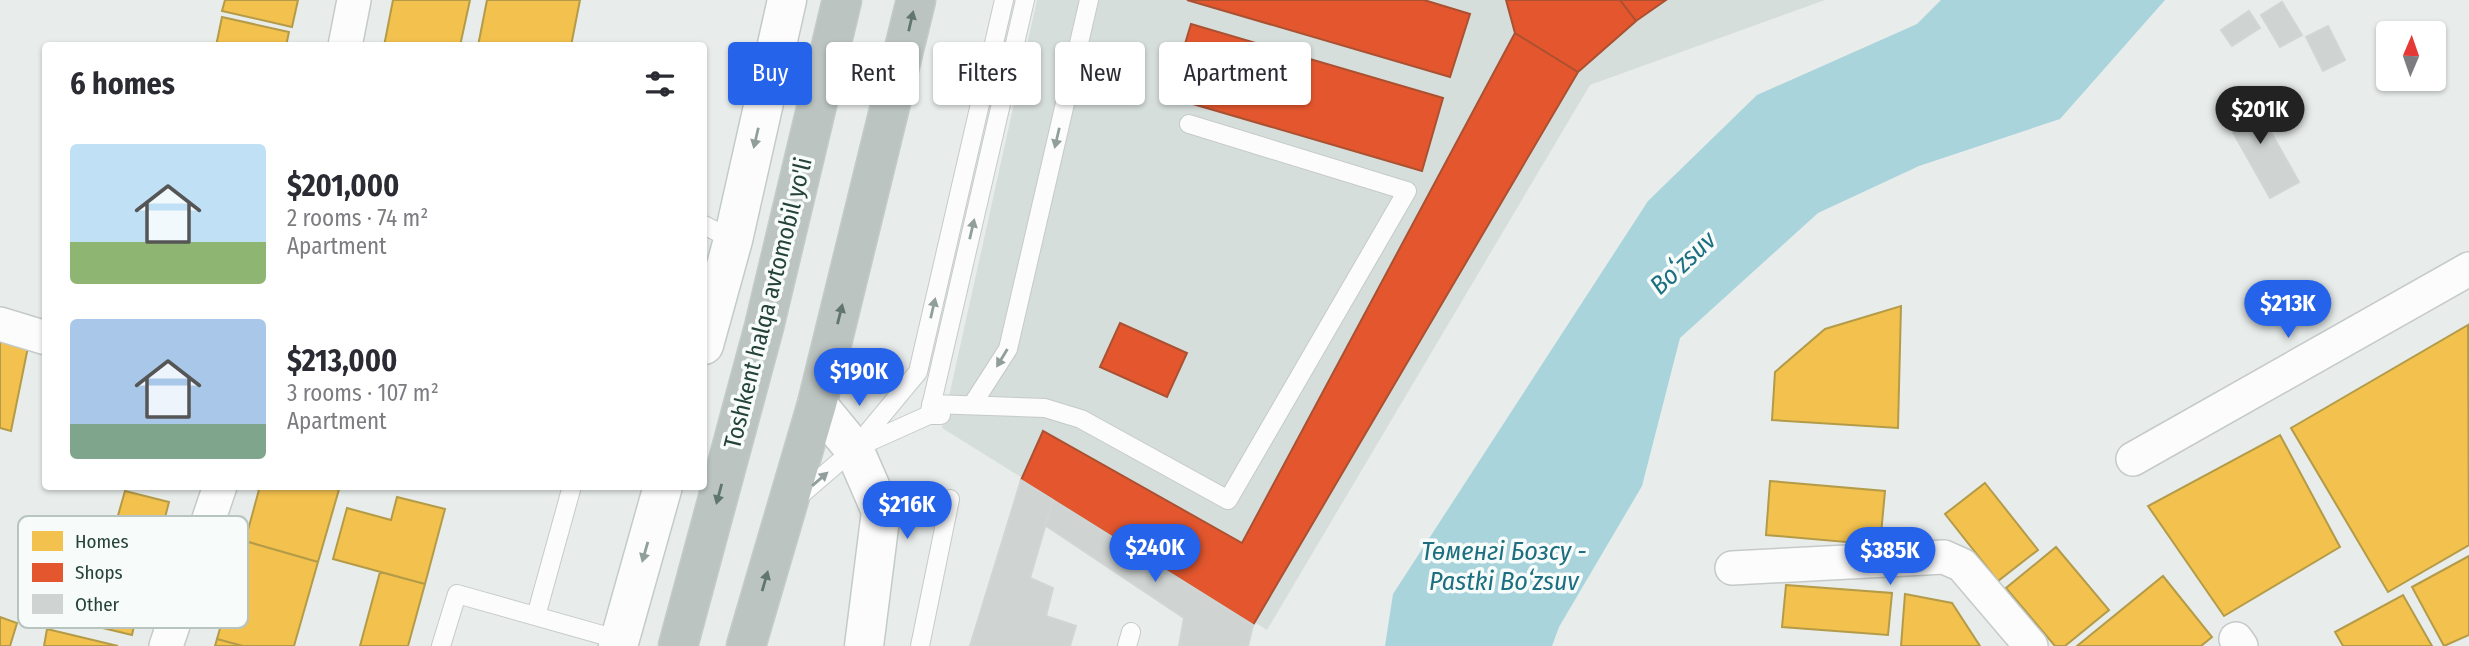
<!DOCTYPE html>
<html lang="en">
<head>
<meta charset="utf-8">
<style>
  :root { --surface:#fff; --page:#f7f7f7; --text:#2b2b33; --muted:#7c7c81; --accent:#2563eb }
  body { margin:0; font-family:"Fira Sans Condensed",sans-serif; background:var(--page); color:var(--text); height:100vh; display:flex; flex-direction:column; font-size:26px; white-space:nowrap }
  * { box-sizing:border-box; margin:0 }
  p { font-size:23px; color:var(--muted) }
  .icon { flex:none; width:38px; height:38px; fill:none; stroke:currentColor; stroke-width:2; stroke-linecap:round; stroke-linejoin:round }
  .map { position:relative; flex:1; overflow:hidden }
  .panel { position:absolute; left:42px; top:42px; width:665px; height:448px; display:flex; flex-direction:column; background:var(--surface); border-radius:7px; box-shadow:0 2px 5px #0004 }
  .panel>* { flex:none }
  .banner { position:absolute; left:728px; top:42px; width:665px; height:63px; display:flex; gap:14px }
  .needle { width:46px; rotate:2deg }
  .controls { position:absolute; left:2376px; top:21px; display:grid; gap:14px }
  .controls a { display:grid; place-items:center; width:70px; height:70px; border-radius:7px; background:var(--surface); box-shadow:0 2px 5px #0004; font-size:35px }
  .price { position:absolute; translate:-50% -60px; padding:0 16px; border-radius:24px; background:var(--accent); color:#fff; font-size:23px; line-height:46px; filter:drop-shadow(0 2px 4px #0008) }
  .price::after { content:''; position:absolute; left:50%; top:42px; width:21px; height:16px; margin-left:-10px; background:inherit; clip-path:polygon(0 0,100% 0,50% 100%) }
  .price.on { background:#222; color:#fff }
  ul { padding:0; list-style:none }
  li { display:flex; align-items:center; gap:21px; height:175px; padding:0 28px }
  li span { display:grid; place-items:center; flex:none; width:196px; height:140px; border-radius:7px; color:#555 }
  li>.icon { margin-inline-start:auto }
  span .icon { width:84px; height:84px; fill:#fffc; stroke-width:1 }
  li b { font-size:30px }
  h2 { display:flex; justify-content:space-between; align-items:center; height:84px; padding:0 28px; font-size:30px }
  .tag { padding:0 24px; border-radius:7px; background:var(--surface); box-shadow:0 2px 5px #0004; font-size:24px; line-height:63px }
  .tag.on { background:var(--accent); color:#fff }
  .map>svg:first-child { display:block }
  .built { fill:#d6dedb }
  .water { fill:#a9d4db }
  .homes { fill:#f2c14e; stroke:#b49b48; stroke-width:2 }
  .shops { fill:#e4572e; stroke:#aa5132; stroke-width:2 }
  .building { fill:#cfd4d2; stroke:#d1d6d4; stroke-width:2 }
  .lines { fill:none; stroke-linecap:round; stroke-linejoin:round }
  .lane-casing { stroke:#c5cac8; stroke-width:20 }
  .street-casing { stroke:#c5cac8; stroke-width:36 }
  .secondary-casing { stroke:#c3cbc8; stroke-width:41 }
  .highway-casing { stroke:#c3ccc9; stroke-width:41 }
  .lane { stroke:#fcfcfc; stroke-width:18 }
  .street { stroke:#fcfcfc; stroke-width:33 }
  .secondary { stroke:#fcfcfc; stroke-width:38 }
  .highway { stroke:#bcc4c2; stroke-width:38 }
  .oneway { fill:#617670 }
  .oneway2 { fill:#909f9b }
  .labels { text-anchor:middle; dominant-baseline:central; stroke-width:7; stroke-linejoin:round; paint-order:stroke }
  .street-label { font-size:24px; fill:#24423a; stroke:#f7fbf9 }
  .water-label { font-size:26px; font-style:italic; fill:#1c6f80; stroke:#f7fbf9 }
  .key { fill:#f7fbf9; stroke:#b8c4c0; stroke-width:2 }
  .key-label { font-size:19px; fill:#24423a }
</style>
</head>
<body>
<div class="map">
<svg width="2469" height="646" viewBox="0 0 2469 646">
  <rect width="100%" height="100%" fill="#e8edeb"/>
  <!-- built -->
  <path class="built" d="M1037 0H1825L1590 85 1267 630 942 428Z"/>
  <!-- water -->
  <path class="water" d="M1941 0H2165L2060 119 1919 166 1818 213 1680 338 1642 486 1559 627 1552 646H1385L1393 594 1648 201 1757 95 1917 24Z"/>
  <!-- homes -->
  <path class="homes" d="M225 0H298L292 27 222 11Z
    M393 0H470L460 46H384Z
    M487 0H580L571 46H478Z
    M222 17 289 32 286 46H216Z
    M1901 306 1898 428 1772 420 1775 372 1825 329Z
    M2468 325 2469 545 2388 592 2291 428Z
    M0 341 28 347 11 431 0 428Z
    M2280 435 2340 547 2224 616 2148 506Z
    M1770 481 1885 491 1880 545 1766 535Z
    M1985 483 2038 550 1998 581 1945 514Z
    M260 486H340L318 562 245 541Z
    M125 491 169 502 155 556 80 537 84 519 115 526Z
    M397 497 445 509 425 584 333 559 347 508 391 520Z
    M245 541 318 562 294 646H243L217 639Z
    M2056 547 2109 610 2065 646H2055L2006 588Z
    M76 553 146 570 132 635 61 618Z
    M2469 556V635L2444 646 2412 587Z
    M380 572 425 584 408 646H360Z
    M2163 576 2212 637 2201 646H2077Z
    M1786 585 1892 593 1888 635 1782 627Z
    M1905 594 1952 603 1980 646H1901Z
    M2403 595 2432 646H2343L2335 632Z
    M0 617 17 623 10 646H0Z
    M47 629 118 646H44Z
    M217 639 243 646H215Z"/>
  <!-- shops -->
  <path class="shops" d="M1187 0H1424L1470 14 1450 77Z
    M1506 0H1620L1636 21 1578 72 1515 33Z
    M1620 0H1666L1636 21Z
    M1191 24 1443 98 1422 171 1169 97Z
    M1515 33 1578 72 1253 625 1021 480 1043 431 1242 543Z
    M1120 323 1187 353 1167 397 1100 367Z"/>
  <!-- building -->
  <path class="building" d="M2282 2 2302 35 2280 47 2261 15Z
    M2249 11 2260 28 2232 46 2221 30Z
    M2328 26 2345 60 2323 71 2306 37Z
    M2250 95 2299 182 2270 198 2221 111Z
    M1021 480 1053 500 1030 578 1053 588 1046 616 1076 626 1070 646H970Z
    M1053 500 1253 625 1248 646H1179L1184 618 1045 525Z"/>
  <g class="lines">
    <defs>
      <path id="lane" d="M704 225 733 240
        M931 404 1045 408 1081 419 1228 500 1407 191 1189 124
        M972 405 1008 349 1089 0
        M929 415 1025 0
        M860 446 929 415H941
        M796 499 854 449 918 372 1004 0
        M536 616 572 486
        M441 646 457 594 620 640
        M920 646 950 499
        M1127 646 1131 632"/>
      <path id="street" d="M345 46 354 0
        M0 324 46 338
        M2133 459 2469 269
        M1732 568 1944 557 1962 565 2031 646
        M2236 639 2241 646
        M166 646 220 486"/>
      <path id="secondary" d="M704 345 733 240 787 0
        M817 404 854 449 881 511 864 646
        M618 646 663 486"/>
      <path id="highway" d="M678 646 764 327 842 0
        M746 646 817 404 916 0"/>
    </defs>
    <!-- lane casing -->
    <use href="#lane" class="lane-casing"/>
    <!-- street casing -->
    <use href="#street" class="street-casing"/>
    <!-- secondary casing -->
    <use href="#secondary" class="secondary-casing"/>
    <!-- highway casing -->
    <use href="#highway" class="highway-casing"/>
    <!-- lane -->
    <use href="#lane" class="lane"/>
    <!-- street -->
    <use href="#street" class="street"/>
    <!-- secondary -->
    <use href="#secondary" class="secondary"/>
    <!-- highway -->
    <use href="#highway" class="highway"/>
  </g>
  <!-- one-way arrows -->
  <defs><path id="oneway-solid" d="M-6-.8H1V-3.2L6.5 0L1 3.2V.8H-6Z" transform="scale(1.75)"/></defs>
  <g class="oneway">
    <use href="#oneway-solid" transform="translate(911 21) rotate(-77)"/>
    <use href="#oneway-solid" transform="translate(840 314) rotate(-76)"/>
    <use href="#oneway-solid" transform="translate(719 494) rotate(105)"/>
    <use href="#oneway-solid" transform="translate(765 581) rotate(-74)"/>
  </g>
  <g class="oneway2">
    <use href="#oneway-solid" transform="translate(756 138) rotate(103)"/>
    <use href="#oneway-solid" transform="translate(1057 138) rotate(103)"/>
    <use href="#oneway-solid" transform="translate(972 229) rotate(-77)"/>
    <use href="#oneway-solid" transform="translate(933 308) rotate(-77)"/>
    <use href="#oneway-solid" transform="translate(1002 358) rotate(121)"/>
    <use href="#oneway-solid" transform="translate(820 479) rotate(-41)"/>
    <use href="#oneway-solid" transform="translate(645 552) rotate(106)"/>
  </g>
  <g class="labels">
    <!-- street labels -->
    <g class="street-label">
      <text transform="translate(768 303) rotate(-76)">Toshkent halqa avtomobil yo'li</text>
    </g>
    <!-- water labels -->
    <g class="water-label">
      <text transform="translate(1683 263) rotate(-43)">Boʻzsuv</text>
      <text x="1504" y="551">Төменгі Бозсу -<tspan x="1504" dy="30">Pastki Boʻzsuv</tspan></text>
    </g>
  </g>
  <!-- legend -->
  <rect x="18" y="516" width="230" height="112" rx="10" class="key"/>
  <rect x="32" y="531" width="31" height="20" fill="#f2c14e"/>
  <rect x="32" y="563" width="31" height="19" fill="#e4572e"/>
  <rect x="32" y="594" width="31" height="20" fill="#cfd4d2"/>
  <g class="key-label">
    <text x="75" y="548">Homes</text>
    <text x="75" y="579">Shops</text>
    <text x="75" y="611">Other</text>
  </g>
</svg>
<div class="controls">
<a><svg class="needle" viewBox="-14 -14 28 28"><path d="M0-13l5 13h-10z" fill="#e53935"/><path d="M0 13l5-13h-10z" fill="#7c7c81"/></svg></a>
</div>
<b class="price on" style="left:2260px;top:146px">$201K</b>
<b class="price" style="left:2288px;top:340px">$213K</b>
<b class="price" style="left:859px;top:408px">$190K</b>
<b class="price" style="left:907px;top:541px">$216K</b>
<b class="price" style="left:1155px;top:584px">$240K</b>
<b class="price" style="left:1890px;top:587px">$385K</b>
<div class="banner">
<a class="tag on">Buy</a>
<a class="tag">Rent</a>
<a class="tag">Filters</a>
<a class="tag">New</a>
<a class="tag">Apartment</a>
</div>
<section class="panel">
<h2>6 homes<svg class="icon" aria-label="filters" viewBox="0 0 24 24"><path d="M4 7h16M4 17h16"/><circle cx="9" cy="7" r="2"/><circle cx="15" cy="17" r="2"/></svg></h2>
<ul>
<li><span style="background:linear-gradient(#bfe0f5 70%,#8fb573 0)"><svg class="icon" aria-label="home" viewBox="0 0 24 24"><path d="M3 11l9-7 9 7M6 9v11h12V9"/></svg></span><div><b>$201,000</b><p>2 rooms · 74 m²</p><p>Apartment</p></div></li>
<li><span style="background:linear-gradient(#a9c7e8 75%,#7fa58c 0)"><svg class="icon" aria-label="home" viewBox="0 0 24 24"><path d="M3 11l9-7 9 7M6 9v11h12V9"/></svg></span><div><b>$213,000</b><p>3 rooms · 107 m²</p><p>Apartment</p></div></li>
</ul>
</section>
</div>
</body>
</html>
